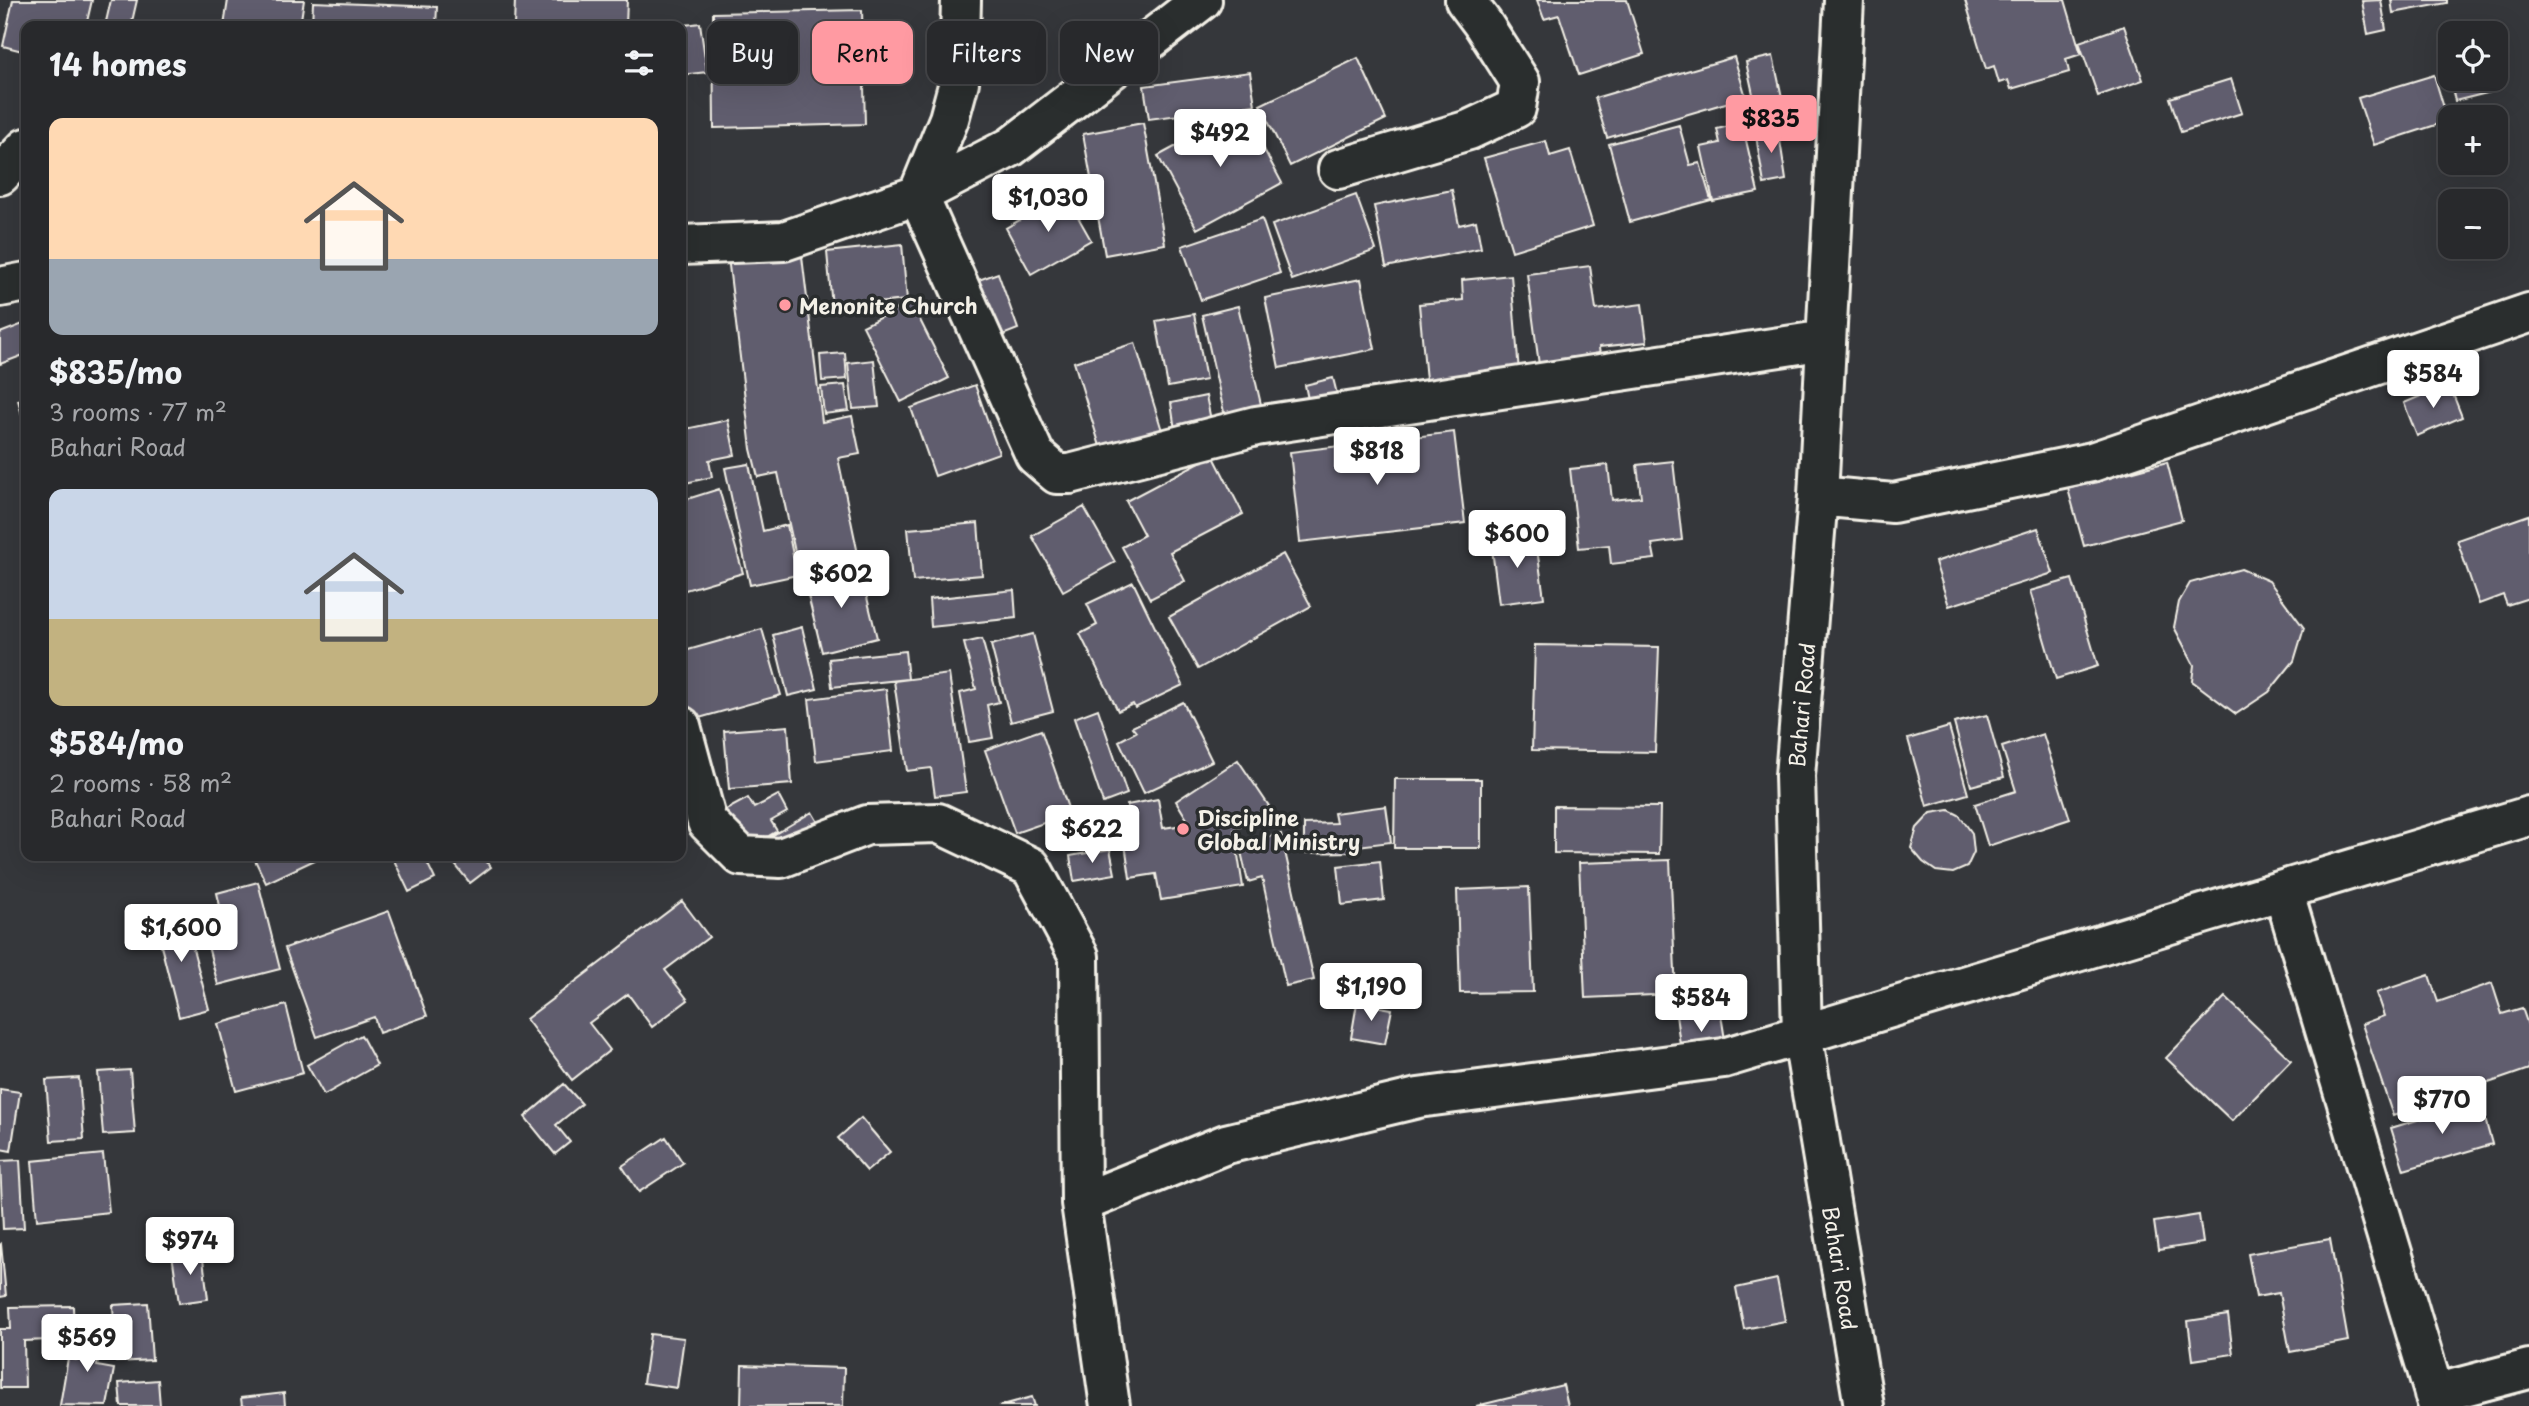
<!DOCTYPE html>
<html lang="en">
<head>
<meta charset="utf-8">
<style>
  :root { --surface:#28292c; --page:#303134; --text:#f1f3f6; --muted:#a5a6a9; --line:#444548; --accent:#ff9aa2 }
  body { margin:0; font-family:"Playpen Sans",sans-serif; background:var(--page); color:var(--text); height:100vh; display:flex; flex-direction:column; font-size:26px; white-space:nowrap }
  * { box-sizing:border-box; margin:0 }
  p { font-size:23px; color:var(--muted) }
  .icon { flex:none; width:38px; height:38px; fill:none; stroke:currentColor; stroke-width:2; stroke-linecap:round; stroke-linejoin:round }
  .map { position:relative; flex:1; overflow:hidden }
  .side { position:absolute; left:21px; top:21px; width:665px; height:840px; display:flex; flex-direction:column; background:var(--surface); border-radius:14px; box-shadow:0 7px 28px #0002,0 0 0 2px var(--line) }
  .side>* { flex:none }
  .top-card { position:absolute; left:707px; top:21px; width:665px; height:63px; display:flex; gap:14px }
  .controls { position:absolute; left:2438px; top:21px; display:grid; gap:14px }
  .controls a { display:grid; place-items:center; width:70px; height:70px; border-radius:14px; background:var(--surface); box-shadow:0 7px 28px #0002,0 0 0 2px var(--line); font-size:35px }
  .price { position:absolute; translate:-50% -60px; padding:0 16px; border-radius:7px; background:#fff; color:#222; font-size:23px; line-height:46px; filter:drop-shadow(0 2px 4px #0008) }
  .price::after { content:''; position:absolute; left:50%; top:42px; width:21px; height:16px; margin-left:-10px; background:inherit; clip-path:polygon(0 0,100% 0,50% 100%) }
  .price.current { background:var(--accent); color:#111 }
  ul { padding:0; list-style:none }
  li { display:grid; align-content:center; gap:14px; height:371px; padding:0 28px }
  li span { display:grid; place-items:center; height:217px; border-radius:14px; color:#555 }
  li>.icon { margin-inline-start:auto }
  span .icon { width:126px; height:126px; fill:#fffc; stroke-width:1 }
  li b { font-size:30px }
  h2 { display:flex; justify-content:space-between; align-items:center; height:84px; padding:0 28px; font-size:30px }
  .tag { padding:0 24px; border-radius:14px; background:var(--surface); box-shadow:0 7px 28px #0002,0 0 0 2px var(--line); font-size:24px; line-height:63px }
  .tag.current { background:var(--accent); color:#111 }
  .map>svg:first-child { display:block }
  .building { fill:#615d6e; stroke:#f4f1e8; stroke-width:2 }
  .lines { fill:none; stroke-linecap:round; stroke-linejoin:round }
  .street-casing { stroke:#f4f1e8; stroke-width:44 }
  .street { stroke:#2a2d2e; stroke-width:38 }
  .poi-dot { fill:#ff9aa2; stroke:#2a2d2e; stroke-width:2.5 }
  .labels { text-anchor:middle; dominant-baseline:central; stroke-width:7; stroke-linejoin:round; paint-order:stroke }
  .poi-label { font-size:21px; font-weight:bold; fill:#f4f1e8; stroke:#2a2d2e; text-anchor:start }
  .street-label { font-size:21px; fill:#f4f1e8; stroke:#2a2d2e }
</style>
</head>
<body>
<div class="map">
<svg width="2529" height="1406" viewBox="0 0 2529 1406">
  <rect width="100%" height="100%" fill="#35373b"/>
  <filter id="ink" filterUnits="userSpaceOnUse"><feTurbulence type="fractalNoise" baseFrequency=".0143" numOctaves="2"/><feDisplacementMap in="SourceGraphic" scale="14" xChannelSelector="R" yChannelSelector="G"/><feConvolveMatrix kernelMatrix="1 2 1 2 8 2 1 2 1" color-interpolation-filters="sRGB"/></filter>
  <g filter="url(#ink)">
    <!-- building -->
    <path class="building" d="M13 0H92L86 26H26V52L3 46Z
      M111 0H137L131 26H105Z
      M228 0H304L300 26H224Z
      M515 0H627L626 25 514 26Z
      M1537 0H1627L1644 54 1579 75 1559 15 1544 19Z
      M1965 0H2065L2081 54 2066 59 2069 72 2011 89 2008 80 1999 83 1994 66 1986 69Z
      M2381 0 2386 30 2368 34 2362 1Z
      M2391 0H2447V3L2393 13Z
      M313 2 437 7 436 26H312Z
      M862 10 865 124 714 128 713 13Z
      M700 23 707 72 681 75V26H677Z
      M2124 26 2143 80 2098 96 2079 42Z
      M1773 56 1785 111 1758 117 1746 62Z
      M1734 57 1746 97 1607 138 1595 98Z
      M1358 58 1386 119 1290 166 1260 105Z
      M2447 66H2450V79H2488L2491 92 2455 101Z
      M1250 72 1255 105 1149 119 1144 86Z
      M2434 75 2448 121 2374 145 2358 98Z
      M2231 79 2242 113 2181 132 2170 98Z
      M1243 110 1282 183 1197 229 1158 156Z
      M1143 123 1165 244 1105 255 1083 134Z
      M1742 123 1758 192 1713 201 1701 147 1720 143 1717 129Z
      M1679 125 1690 165 1700 163 1711 200 1630 222 1609 144Z
      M1778 127 1786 180 1764 184 1755 130Z
      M1546 141 1550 156 1570 150 1593 226 1512 251 1484 158Z
      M1452 190 1459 225 1476 221 1481 248 1386 267 1374 206Z
      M1065 194 1091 240 1031 274 1006 228Z
      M1356 195 1376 250 1292 280 1272 225Z
      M1262 219 1280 273 1201 300 1182 246Z
      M902 244 907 300 832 307 827 252Z
      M801 248 822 422 852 416 860 454 838 458 858 554 798 566 778 473 758 477 751 449 728 257Z
      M1590 266 1596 310 1642 304 1647 342 1599 347 1600 357 1539 365 1527 274Z
      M998 273 1018 329 990 340 970 283Z
      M1511 275 1519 372 1426 380 1419 304 1463 300 1462 280Z
      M1361 279 1375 349 1279 368 1265 298Z
      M911 302 949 378 901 402 863 326Z
      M1238 306 1263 413 1226 421 1202 315Z
      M1194 314 1206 380 1168 387 1156 321Z
      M23 324 26 333V354L0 364V333Z
      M1135 343 1164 437 1103 456 1074 362Z
      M845 353 847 379 822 381 820 355Z
      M874 360 879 407 853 409 848 363Z
      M1333 378 1340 406 1311 414 1305 385Z
      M2449 384 2462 417 2417 436 2404 403Z
      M845 385 849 411 824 414 821 387Z
      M975 385 999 453 935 476 911 408Z
      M1206 396 1213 430 1176 437 1171 403Z
      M26 398V430L18 400Z
      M728 420 735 455 709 460 712 477 681 484V430Z
      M1454 432 1465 523 1300 542 1290 452Z
      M1213 455 1243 514 1170 552 1185 581 1150 599 1122 547 1144 535 1126 501Z
      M1673 461 1682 540 1652 544 1655 559 1611 564 1609 545 1579 548 1570 469 1608 465 1612 500 1641 497 1637 465Z
      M2167 462 2182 520 2084 546 2068 489Z
      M749 464 763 531 787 525 797 575 750 585 725 468Z
      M719 489 743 573 682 591 681 501Z
      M1084 507 1115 562 1063 591 1032 536Z
      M2529 515V598L2507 605 2503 595 2479 604 2457 540Z
      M978 523 982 575 913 581 908 529Z
      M2038 528 2053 573 1949 606 1935 562Z
      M1535 535 1544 598 1499 604 1491 541Z
      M1283 554 1311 606 1198 669 1169 617Z
      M860 569 877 638 822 652 805 583Z
      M2241 569 2269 581 2304 628 2294 661 2269 692 2236 714 2192 681 2194 665 2174 627 2179 602 2190 583Z
      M2072 579 2098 666 2056 679 2030 591Z
      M1133 582 1183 685 1135 708 1133 704 1118 711 1080 634 1097 625 1087 604Z
      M1014 590 1016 618 931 627 929 599Z
      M802 627 817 689 788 696 773 635Z
      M762 629 781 695 692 720 681 679V652Z
      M1033 634 1053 711 1011 722 991 645Z
      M982 639 999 702 987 705 993 738 969 742 960 693 976 689 964 643Z
      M1535 645 1659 647 1655 752 1532 750Z
      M905 651 908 679 832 687 829 659Z
      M949 674 966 792 935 796 931 768 907 771 894 681Z
      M886 689 893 751 816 761 809 699Z
      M1183 702 1212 761 1144 793 1119 741 1136 732 1132 727Z
      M1098 709 1127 794 1103 803 1074 718Z
      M1987 715 2004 777 1971 786 1954 723Z
      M788 726 792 784 729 789 724 731Z
      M1949 727 1968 794 1927 806 1908 739Z
      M1041 730 1070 814 1015 833 985 750Z
      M2043 734 2070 819 1988 846 1975 804 2016 791 2002 747Z
      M1238 760 1269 806 1234 830 1243 887 1161 900 1156 874 1130 878 1124 837 1131 835 1127 805 1158 799 1163 828 1190 824 1176 801Z
      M1395 779H1481V848H1394Z
      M778 795 787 812 771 821 777 831 745 850 724 811 748 798 754 808Z
      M1386 806 1391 842 1349 847 1350 852 1304 853V824L1336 823 1334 813Z
      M1554 806 1660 807 1659 854 1554 853Z
      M1949 810 1959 815 1972 833 1974 852 1967 867 1953 873 1936 871 1923 862 1911 848 1917 828 1931 813Z
      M812 812 825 834 781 855 770 837Z
      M1281 834 1314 980 1286 986 1262 878 1248 882 1239 843Z
      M1110 849 1115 874 1074 881 1070 856Z
      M253 856H321V857L266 883Z
      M392 856H424L435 879 409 892Z
      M448 856H482L491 867 470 883Z
      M1670 860 1676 994 1585 998 1579 863Z
      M1380 861 1384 900 1342 905 1338 866Z
      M258 882 280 969 218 985 199 911 220 906 217 893Z
      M1529 887 1533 992 1460 993 1457 890Z
      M682 901 709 937 665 970 688 1000 652 1027 628 994 589 1023 610 1050 572 1080 526 1019Z
      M183 911 209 1009 179 1017 154 918Z
      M389 911 427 1016 379 1033 374 1017 317 1037 285 948Z
      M2429 975 2438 1002 2492 983 2502 1014 2522 1008 2529 1028V1069L2393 1116 2362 1024 2384 1016 2376 993Z
      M2225 997 2291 1060 2232 1121 2166 1058Z
      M1357 1003 1392 1009 1385 1044 1351 1038Z
      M286 1005 303 1073 236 1091 218 1024Z
      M1720 1008 1727 1053 1682 1059 1676 1015Z
      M361 1035 377 1065 324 1095 307 1065Z
      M130 1070 135 1133 103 1135 98 1072Z
      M79 1078 84 1139 51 1141 46 1080Z
      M564 1084 582 1104 556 1125 570 1142 555 1154 525 1117Z
      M0 1089 20 1092 11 1151 0 1149Z
      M2480 1101 2492 1144 2404 1170 2391 1128Z
      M861 1118 890 1152 867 1171 838 1138Z
      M666 1137 683 1163 639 1192 622 1166Z
      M103 1154 109 1212 37 1220 32 1161Z
      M20 1160 24 1228 3 1229 0 1161Z
      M2199 1215 2203 1243 2158 1250 2154 1222Z
      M2330 1239 2348 1341 2290 1352 2279 1293 2256 1297 2248 1254Z
      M1 1244 6 1296 0 1297V1245Z
      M202 1251 208 1299 179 1303 172 1254Z
      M1777 1279 1785 1321 1744 1329 1736 1288Z
      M148 1303 152 1360 116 1362 113 1305Z
      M73 1306 74 1339 24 1341 25 1388H0V1329H11L10 1307Z
      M2228 1315 2233 1354 2193 1360 2188 1321Z
      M83 1325 104 1330 97 1366 114 1369 107 1406 60 1405 68 1358 77 1360Z
      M650 1334 684 1338 677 1388 643 1383Z
      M742 1365 844 1368 843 1406H741Z
      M158 1380 160 1406H121L119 1383Z
      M1563 1385 1568 1406H1476Z
      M284 1393 285 1406H242L241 1398Z
      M1032 1397 1035 1406H999Z"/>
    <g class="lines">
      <defs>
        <path id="street" d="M961 0 959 82 949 119 918 195 1035 455 1057 474H1070L1256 426 1826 340
          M1844 0 1818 496 1795 776 1802 1033 1864 1406
          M1338 169 1469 130 1516 108 1520 82 1483 24 1465 0
          M0 175 26 148
          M681 245 784 241 918 195 1011 147 1202 0
          M0 287 26 282
          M1818 496 1893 503 2092 462 2529 313
          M681 726 707 822 741 856 781 858 867 825 938 823 1031 867 1079 956 1081 1203 1226 1144 1418 1098 1724 1058 2529 816
          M2283 890 2438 1406
          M1081 1203 1110 1406
          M2434 1394 2529 1369"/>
      </defs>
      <!-- street casing -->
      <use href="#street" class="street-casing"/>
      <!-- street -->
      <use href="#street" class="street"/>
    </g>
  </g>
  <!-- markers -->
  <g class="poi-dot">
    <circle cx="785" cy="305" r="7"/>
    <circle cx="1183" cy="829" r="7"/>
  </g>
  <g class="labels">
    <!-- poi labels -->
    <g class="poi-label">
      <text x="799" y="305">Menonite Church</text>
      <text x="1197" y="817">Discipline<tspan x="1197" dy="24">Global Ministry</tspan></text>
    </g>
    <!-- street labels -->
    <g class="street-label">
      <text transform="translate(1801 705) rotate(-85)">Bahari Road</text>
      <text transform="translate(1841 1268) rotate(81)">Bahari Road</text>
    </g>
  </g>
</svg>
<div class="controls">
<a><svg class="icon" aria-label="locate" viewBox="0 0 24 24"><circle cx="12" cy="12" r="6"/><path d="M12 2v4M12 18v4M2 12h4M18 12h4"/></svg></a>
<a>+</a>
<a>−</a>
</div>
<b class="price current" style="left:1771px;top:155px">$835</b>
<b class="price" style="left:1220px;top:169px">$492</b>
<b class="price" style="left:1048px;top:234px">$1,030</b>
<b class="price" style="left:2433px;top:410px">$584</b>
<b class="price" style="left:1377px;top:487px">$818</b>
<b class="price" style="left:1517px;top:570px">$600</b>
<b class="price" style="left:841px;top:610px">$602</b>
<b class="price" style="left:1092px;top:865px">$622</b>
<b class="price" style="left:181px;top:964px">$1,600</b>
<b class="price" style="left:1371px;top:1023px">$1,190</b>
<b class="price" style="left:1701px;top:1034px">$584</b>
<b class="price" style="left:2442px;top:1136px">$770</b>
<b class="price" style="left:190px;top:1277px">$974</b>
<b class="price" style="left:87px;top:1374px">$569</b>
<div class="top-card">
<a class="tag">Buy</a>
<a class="tag current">Rent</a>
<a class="tag">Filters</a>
<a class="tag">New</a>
</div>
<section class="side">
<h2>14 homes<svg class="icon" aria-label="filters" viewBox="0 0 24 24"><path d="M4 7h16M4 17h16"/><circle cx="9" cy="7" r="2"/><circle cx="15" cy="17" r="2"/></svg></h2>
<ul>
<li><span style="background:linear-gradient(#ffd9b3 65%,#9aa5b1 0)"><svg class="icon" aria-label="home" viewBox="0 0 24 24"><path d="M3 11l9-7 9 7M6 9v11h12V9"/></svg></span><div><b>$835/mo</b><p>3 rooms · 77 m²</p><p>Bahari Road</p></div></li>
<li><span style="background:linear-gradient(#c9d6e8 60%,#c2b280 0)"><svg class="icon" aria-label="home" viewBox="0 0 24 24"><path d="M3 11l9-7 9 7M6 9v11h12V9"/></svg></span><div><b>$584/mo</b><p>2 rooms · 58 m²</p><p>Bahari Road</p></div></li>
</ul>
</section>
</div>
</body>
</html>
